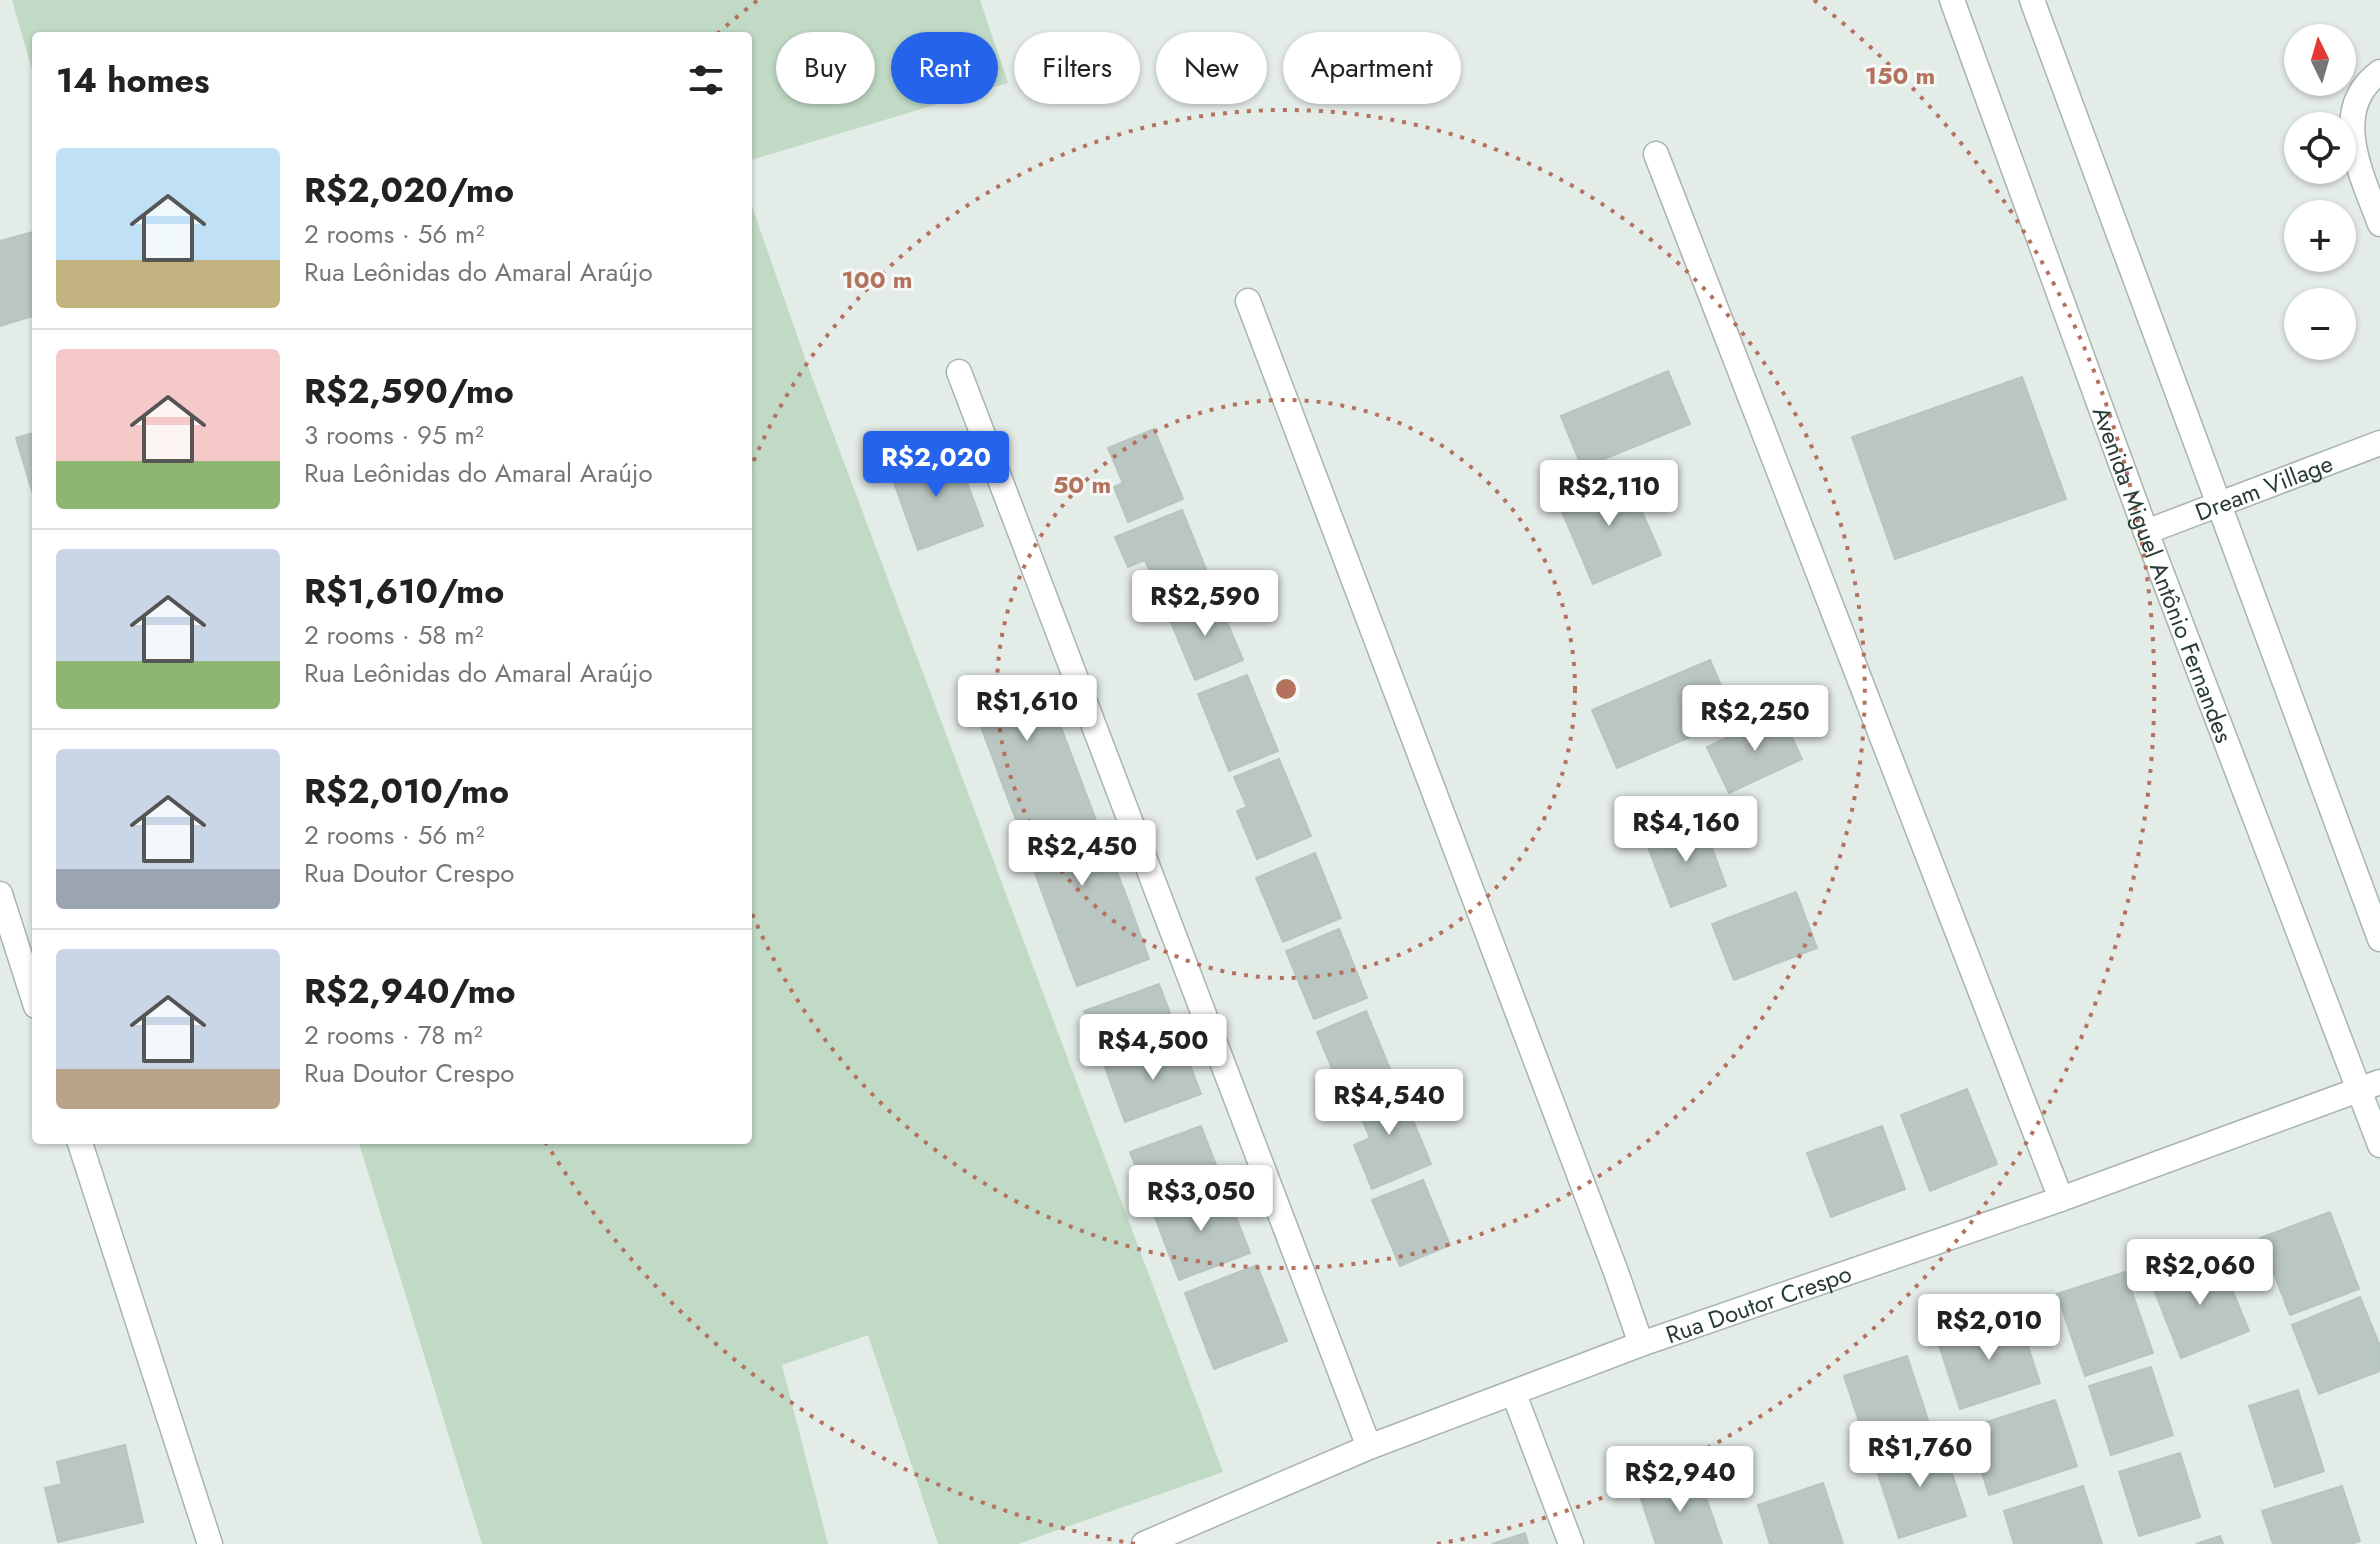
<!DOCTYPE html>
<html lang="en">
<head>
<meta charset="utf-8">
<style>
  :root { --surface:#fff; --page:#f2f2f2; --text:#222; --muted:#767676; --line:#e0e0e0; --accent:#2563eb }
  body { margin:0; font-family:Jost,sans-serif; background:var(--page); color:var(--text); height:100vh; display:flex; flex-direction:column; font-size:30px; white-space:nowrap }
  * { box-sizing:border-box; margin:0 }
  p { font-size:26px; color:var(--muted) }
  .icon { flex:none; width:44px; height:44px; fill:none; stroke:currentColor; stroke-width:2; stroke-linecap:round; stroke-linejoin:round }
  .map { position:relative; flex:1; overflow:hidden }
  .sheet { position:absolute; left:32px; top:32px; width:720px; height:1112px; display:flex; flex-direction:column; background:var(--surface); border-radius:8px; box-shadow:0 2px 6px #0004 }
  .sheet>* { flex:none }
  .top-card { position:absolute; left:776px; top:32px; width:760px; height:72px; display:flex; gap:16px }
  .needle { width:52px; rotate:355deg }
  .fabs { position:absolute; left:2284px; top:24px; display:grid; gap:16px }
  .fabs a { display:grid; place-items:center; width:72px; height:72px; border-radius:50%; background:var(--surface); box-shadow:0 2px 6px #0004; font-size:40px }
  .price { position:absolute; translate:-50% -68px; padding:0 18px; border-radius:8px; background:#fff; color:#222; font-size:26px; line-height:52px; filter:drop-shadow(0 2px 4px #0008) }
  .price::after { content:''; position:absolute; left:50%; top:48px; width:24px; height:18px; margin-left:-12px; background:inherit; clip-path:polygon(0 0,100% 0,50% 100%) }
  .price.current { background:var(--accent); color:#fff }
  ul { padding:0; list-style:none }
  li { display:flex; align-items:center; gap:24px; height:200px; padding:0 24px }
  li+li { border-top:2px solid var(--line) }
  li span { display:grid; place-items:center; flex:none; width:224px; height:160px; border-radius:8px; color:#555 }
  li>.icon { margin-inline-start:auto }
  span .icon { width:96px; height:96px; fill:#fffc; stroke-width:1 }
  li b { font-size:34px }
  h2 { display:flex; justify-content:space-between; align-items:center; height:96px; padding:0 24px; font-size:34px }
  .chip { padding:0 28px; border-radius:36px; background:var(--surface); box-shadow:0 2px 6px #0004; font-size:28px; line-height:72px }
  .chip.current { background:var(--accent); color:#fff }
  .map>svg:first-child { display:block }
  .green { fill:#c0dac6 }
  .building { fill:#bac6c1; stroke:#b7c5bf; stroke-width:2 }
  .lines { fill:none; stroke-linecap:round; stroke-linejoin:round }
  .minor-casing { stroke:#a7b4af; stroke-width:27 }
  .tertiary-casing { stroke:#a7b4af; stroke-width:27 }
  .minor { stroke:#fff; stroke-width:24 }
  .tertiary { stroke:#fff; stroke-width:24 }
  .ring { fill:none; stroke:#b3715e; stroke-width:4; stroke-dasharray:4 8 }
  .labels { text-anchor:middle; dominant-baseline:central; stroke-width:6; stroke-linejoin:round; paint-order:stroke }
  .street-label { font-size:24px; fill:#263c35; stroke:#f4f9f6 }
  .centre { fill:#b3715e; stroke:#f4f9f6; stroke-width:4 }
  .ring-label { font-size:24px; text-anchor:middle; font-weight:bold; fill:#b3715e; stroke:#f4f9f6; stroke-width:6; stroke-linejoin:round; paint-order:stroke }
</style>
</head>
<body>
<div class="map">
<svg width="2380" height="1544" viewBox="0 0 2380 1544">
  <rect width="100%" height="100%" fill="#e4ece8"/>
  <!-- green -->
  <path class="green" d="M12 0H980L1008 83 748 161V36H36V84Z
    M748 195 806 361 1223 1472 1018 1544H938L868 1335 782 1365 828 1544H482L358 1140H748Z"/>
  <!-- building -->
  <path class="building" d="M36 231V315L0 326V241Z
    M1668 371 1690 424 1582 468 1561 416Z
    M2022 377 2066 499 1895 559 1852 437Z
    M1154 429 1183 499 1128 522 1114 487 1123 483 1108 448Z
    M36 432V504L16 438Z
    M954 447 983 526 918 550 890 471Z
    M1624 471 1661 555 1593 584 1557 500Z
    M1182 510 1212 584 1164 605 1145 560 1128 567 1115 537Z
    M1216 596 1243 660 1195 680 1168 615Z
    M1710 660 1735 718 1617 768 1592 710Z
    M1247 675 1278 751 1229 771 1198 694Z
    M1050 698 1074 762 1004 788 980 724Z
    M1780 712 1802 759 1729 793 1707 747Z
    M1279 759 1311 836 1257 859 1237 811 1247 807 1234 777Z
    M1074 762 1097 823 1027 849 1004 788Z
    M1702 821 1726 886 1671 907 1646 842Z
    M1106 843 1130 906 1057 933 1034 870Z
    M1315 853 1341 918 1283 942 1256 878Z
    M1796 892 1817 948 1734 980 1712 924Z
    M1130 906 1149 959 1077 986 1057 933Z
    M1339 929 1367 998 1314 1019 1286 951Z
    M1159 984 1181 1042 1106 1070 1084 1011Z
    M1366 1011 1392 1074 1343 1095 1317 1032Z
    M1181 1042 1201 1094 1125 1122 1106 1070Z
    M1397 1082 1431 1164 1372 1189 1354 1145 1370 1138 1354 1100Z
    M1967 1089 1997 1164 1930 1191 1901 1115Z
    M1201 1126 1224 1186 1153 1212 1130 1152Z
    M1882 1126 1905 1189 1831 1217 1807 1153Z
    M1423 1180 1450 1245 1400 1266 1372 1200Z
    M1224 1186 1250 1253 1179 1280 1153 1212Z
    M2330 1212 2359 1289 2290 1315 2260 1238Z
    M2218 1255 2249 1331 2181 1358 2151 1282Z
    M1257 1265 1287 1341 1214 1369 1185 1293Z
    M2125 1272 2153 1353 2085 1376 2057 1294Z
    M2360 1297 2380 1346V1371L2319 1394 2292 1325Z
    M2018 1316 2040 1383 1960 1409 1938 1342Z
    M1907 1356 1932 1432 1869 1452 1844 1376Z
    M2151 1367 2173 1435 2111 1455 2089 1386Z
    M2298 1390 2324 1471 2275 1487 2249 1406Z
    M2055 1400 2077 1466 1989 1495 1968 1428Z
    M1941 1440 1966 1516 1899 1538 1874 1462Z
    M125 1445 143 1522 58 1542 45 1488 62 1484 57 1462Z
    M2180 1453 2200 1517 2139 1536 2119 1472Z
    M1698 1474 1722 1544H1656L1639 1493Z
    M1823 1483 1843 1544H1770L1758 1505Z
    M2083 1486 2102 1544H2014L2004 1511Z
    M2342 1486 2360 1541 2350 1544H2273L2262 1511Z
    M1525 1533 1528 1544H1492Z
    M2220 1536 2223 1544H2196Z"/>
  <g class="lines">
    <defs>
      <g id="minor">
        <path d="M2380 72C2327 110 2363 177 2380 224"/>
        <path d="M1656 154 2061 1199"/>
        <path d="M1248 301 1616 1272 1641 1344"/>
        <path d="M959 372 1369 1447"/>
        <path id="s1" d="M2146 532 2380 443"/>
        <path d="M0 894 36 1006"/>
        <path d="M79 1140 210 1544"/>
        <path d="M1514 1394 1571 1544"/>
        <path id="s2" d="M1144 1544 1369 1447 1641 1344 2061 1199 2380 1082"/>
      </g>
      <g id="tertiary">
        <path id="s3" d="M1952 0 2146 532 2380 1145"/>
        <path d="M2032 0 2380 939"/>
      </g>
    </defs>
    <!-- minor casing -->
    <use href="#minor" class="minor-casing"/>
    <!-- tertiary casing -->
    <use href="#tertiary" class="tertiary-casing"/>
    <!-- minor -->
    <use href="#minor" class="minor"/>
    <!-- tertiary -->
    <use href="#tertiary" class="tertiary"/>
  </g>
  <!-- distance rings -->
  <g class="ring">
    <circle cx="1286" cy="689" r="289"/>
    <path d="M749 472A579 579 0 1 1 749 906"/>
    <path d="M1135 1544A868 868 0 0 1 546 1143M717 34A868 868 0 0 1 758 0M1814 0A868 868 0 0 1 1437 1544"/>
  </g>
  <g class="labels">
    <!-- street labels -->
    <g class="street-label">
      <text stroke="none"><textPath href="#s1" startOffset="126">Dream Village</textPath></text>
      <text stroke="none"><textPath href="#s3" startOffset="612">Avenida Miguel Antônio Fernandes</textPath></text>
      <text stroke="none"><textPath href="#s2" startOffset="660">Rua Doutor Crespo</textPath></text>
    </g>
  </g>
  <circle cx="1286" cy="689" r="12" class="centre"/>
  <g class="ring-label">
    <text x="1900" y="84">150 m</text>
    <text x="877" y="288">100 m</text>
    <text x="1082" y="493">50 m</text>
  </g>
</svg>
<div class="fabs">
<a><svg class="needle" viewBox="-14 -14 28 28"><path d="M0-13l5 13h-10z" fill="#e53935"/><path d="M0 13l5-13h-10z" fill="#767676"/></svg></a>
<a><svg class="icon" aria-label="locate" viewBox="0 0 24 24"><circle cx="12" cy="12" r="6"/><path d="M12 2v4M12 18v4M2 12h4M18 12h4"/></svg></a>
<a>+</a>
<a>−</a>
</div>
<b class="price current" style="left:936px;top:499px">R$2,020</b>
<b class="price" style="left:1609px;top:528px">R$2,110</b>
<b class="price" style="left:1205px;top:638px">R$2,590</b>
<b class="price" style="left:1027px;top:743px">R$1,610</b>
<b class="price" style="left:1755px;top:753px">R$2,250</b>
<b class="price" style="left:1686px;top:864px">R$4,160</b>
<b class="price" style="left:1082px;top:888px">R$2,450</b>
<b class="price" style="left:1153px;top:1082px">R$4,500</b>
<b class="price" style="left:1389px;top:1137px">R$4,540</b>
<b class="price" style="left:1201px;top:1233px">R$3,050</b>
<b class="price" style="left:2200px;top:1307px">R$2,060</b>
<b class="price" style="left:1989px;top:1362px">R$2,010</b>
<b class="price" style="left:1920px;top:1489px">R$1,760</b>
<b class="price" style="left:1680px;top:1514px">R$2,940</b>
<div class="top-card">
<a class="chip">Buy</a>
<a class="chip current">Rent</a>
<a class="chip">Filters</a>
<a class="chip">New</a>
<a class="chip">Apartment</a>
</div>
<section class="sheet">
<h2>14 homes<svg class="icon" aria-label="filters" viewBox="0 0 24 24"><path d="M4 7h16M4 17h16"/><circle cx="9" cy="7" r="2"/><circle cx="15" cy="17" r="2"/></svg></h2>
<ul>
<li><span style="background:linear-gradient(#bfe0f5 70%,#c2b280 0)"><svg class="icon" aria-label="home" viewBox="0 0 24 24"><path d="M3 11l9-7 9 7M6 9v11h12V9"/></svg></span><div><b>R$2,020/mo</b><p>2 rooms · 56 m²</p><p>Rua Leônidas do Amaral Araújo</p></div></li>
<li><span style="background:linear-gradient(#f6c9c9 70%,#8fb573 0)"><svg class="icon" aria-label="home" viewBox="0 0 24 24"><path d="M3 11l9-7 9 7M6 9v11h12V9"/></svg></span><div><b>R$2,590/mo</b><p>3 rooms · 95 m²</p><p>Rua Leônidas do Amaral Araújo</p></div></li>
<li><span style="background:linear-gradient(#c9d6e8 70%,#8fb573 0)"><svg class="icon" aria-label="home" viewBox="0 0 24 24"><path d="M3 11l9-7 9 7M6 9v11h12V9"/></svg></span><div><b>R$1,610/mo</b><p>2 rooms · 58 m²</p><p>Rua Leônidas do Amaral Araújo</p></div></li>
<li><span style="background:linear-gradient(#c9d6e8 75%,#9aa5b1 0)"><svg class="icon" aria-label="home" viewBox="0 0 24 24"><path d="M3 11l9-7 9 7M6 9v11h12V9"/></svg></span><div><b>R$2,010/mo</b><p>2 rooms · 56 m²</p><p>Rua Doutor Crespo</p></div></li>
<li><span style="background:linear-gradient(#c9d6e8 75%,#b9a48a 0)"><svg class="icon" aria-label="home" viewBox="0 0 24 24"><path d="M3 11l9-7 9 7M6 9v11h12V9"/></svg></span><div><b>R$2,940/mo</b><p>2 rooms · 78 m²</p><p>Rua Doutor Crespo</p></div></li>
</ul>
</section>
</div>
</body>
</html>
